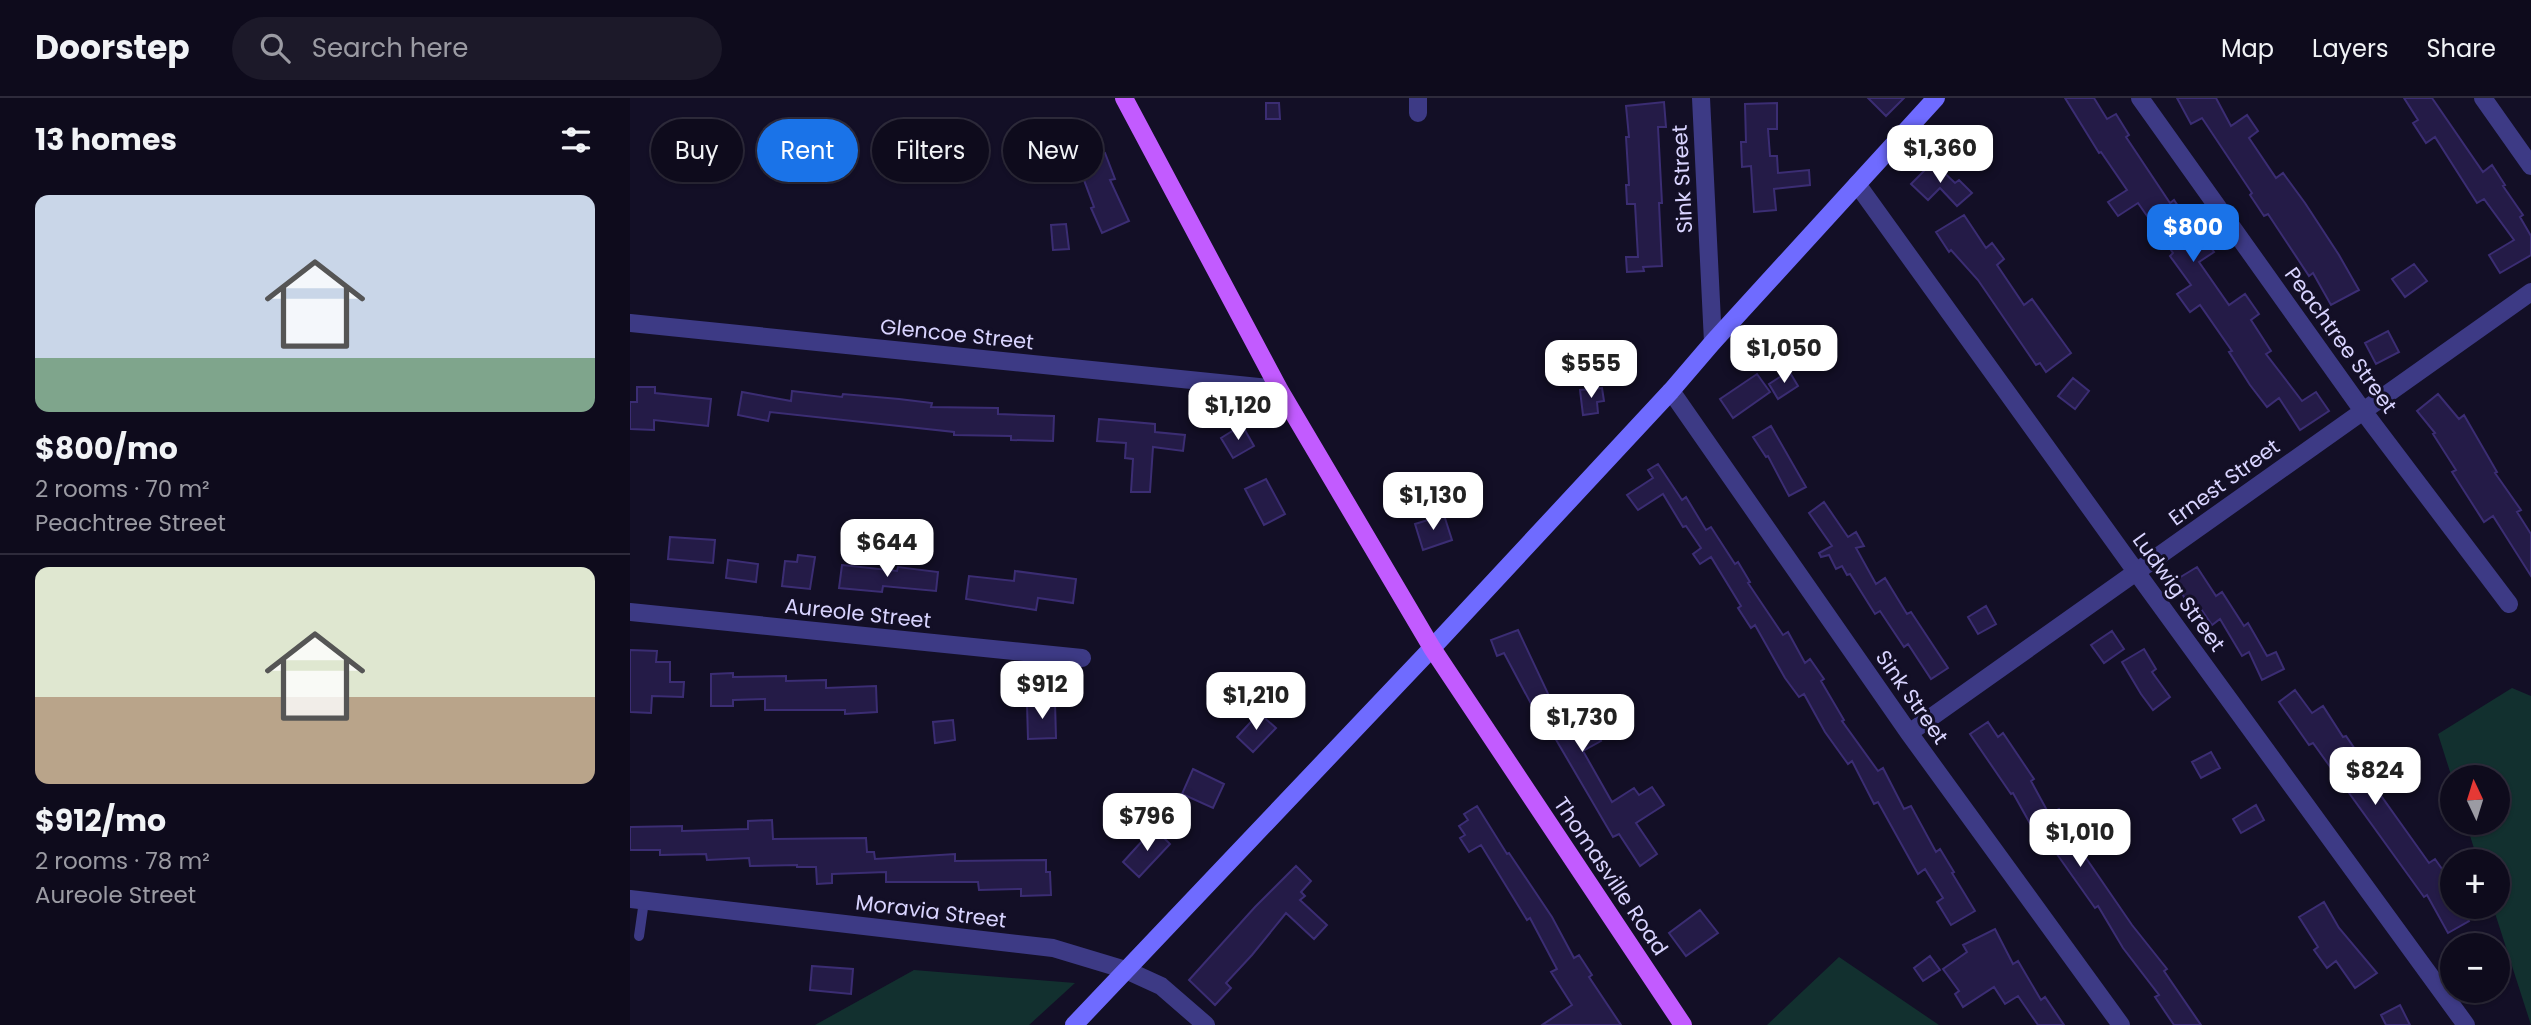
<!DOCTYPE html>
<html lang="en">
<head>
<meta charset="utf-8">
<style>
  :root { --surface:#0e0b1c; --page:#1c1929; --text:#f1f3f6; --muted:#9b9ba3; --line:#2e2b3b; --accent:#1a73e8 }
  body { margin:0; font-family:Poppins,sans-serif; background:var(--page); color:var(--text); height:100vh; display:flex; flex-direction:column; font-size:26px; white-space:nowrap }
  * { box-sizing:border-box; margin:0 }
  p { font-size:23px; color:var(--muted) }
  .icon { flex:none; width:38px; height:38px; fill:none; stroke:currentColor; stroke-width:2; stroke-linecap:round; stroke-linejoin:round }
  .map { position:relative; flex:1; overflow:hidden }
  .drawer { display:flex; flex-direction:column; background:var(--surface); width:630px }
  .drawer>* { flex:none }
  .banner { position:absolute; left:21px; top:21px; width:665px; height:63px; display:flex; gap:14px }
  .needle { width:46px; rotate:356deg }
  .tools { position:absolute; left:1810px; top:667px; display:grid; gap:14px }
  .tools a { display:grid; place-items:center; width:70px; height:70px; border-radius:50%; background:var(--surface); box-shadow:0 2px 5px #0004,0 0 0 2px var(--line); font-size:35px }
  .price { position:absolute; translate:-50% -60px; padding:0 16px; border-radius:14px; background:#fff; color:#222; font-size:23px; line-height:46px; filter:drop-shadow(0 2px 4px #0008) }
  .price::after { content:''; position:absolute; left:50%; top:42px; width:21px; height:16px; margin-left:-10px; background:inherit; clip-path:polygon(0 0,100% 0,50% 100%) }
  .price.on { background:var(--accent); color:#fff }
  ul { padding:0; list-style:none }
  li { display:grid; align-content:center; gap:14px; height:371px; padding:0 35px }
  li+li { border-top:2px solid var(--line) }
  li span { display:grid; place-items:center; height:217px; border-radius:14px; color:#555 }
  li>.icon { margin-inline-start:auto }
  span .icon { width:126px; height:126px; fill:#fffc; stroke-width:1 }
  li b { font-size:30px }
  h2 { display:flex; justify-content:space-between; align-items:center; height:84px; padding:0 35px; font-size:30px }
  .chip { padding:0 24px; border-radius:32px; background:var(--surface); box-shadow:0 2px 5px #0004,0 0 0 2px var(--line); font-size:24px; line-height:63px }
  .chip.on { background:var(--accent); color:#fff }
  header { display:flex; align-items:center; gap:42px; box-sizing:border-box; height:98px; padding:0 35px; background:var(--surface); border-bottom:2px solid var(--line) }
  header strong { font-size:33px }
  nav { display:flex; gap:38px; margin-inline-start:auto; font-size:24px }
  .search { width:490px; height:63px; background:var(--page); display:flex; align-items:center; gap:18px; box-sizing:border-box; padding:0 24px; border-radius:38px; color:var(--muted); font-size:26px }
  main { display:flex; flex:1; min-height:0 }
  .map>svg:first-child { display:block }
  .green { fill:#12302f }
  .building { fill:#241b47; stroke:#3b2d73; stroke-width:2 }
  .lines { fill:none; stroke-linecap:round; stroke-linejoin:round }
  .service { stroke:#3d3a85; stroke-width:10 }
  .minor { stroke:#3d3a85; stroke-width:18 }
  .secondary { stroke:#6f6bff; stroke-width:18 }
  .primary { stroke:#c25bff; stroke-width:18 }
  .labels { text-anchor:middle; dominant-baseline:central; stroke-width:6; stroke-linejoin:round; paint-order:stroke }
  .street-label { font-size:21px; fill:#d9d4ff; stroke:#130f26 }
</style>
</head>
<body>
<header>
<strong>Doorstep</strong>
<div class="search"><svg class="icon" aria-label="search" viewBox="0 0 24 24"><circle cx="10" cy="10" r="6"/><path d="M15 15l6 6"/></svg>Search here</div>
<nav><a>Map</a><a>Layers</a><a>Share</a></nav>
</header>
<main>
<section class="drawer">
<h2>13 homes<svg class="icon" aria-label="filters" viewBox="0 0 24 24"><path d="M4 7h16M4 17h16"/><circle cx="9" cy="7" r="2"/><circle cx="15" cy="17" r="2"/></svg></h2>
<ul>
<li><span style="background:linear-gradient(#c9d6e8 75%,#7fa58c 0)"><svg class="icon" aria-label="home" viewBox="0 0 24 24"><path d="M3 11l9-7 9 7M6 9v11h12V9"/></svg></span><div><b>$800/mo</b><p>2 rooms · 70 m²</p><p>Peachtree Street</p></div></li>
<li><span style="background:linear-gradient(#dfe7d0 60%,#b9a48a 0)"><svg class="icon" aria-label="home" viewBox="0 0 24 24"><path d="M3 11l9-7 9 7M6 9v11h12V9"/></svg></span><div><b>$912/mo</b><p>2 rooms · 78 m²</p><p>Aureole Street</p></div></li>
</ul>
</section>
<div class="map">
<svg width="1901" height="927" viewBox="0 0 1901 927">
  <rect width="100%" height="100%" fill="#130f26"/>
  <!-- green -->
  <path class="green" d="M1882 590 1901 598V927L1863 809 1867 808V763H1848L1836 725 1867 724V679L1822 680 1808 636Z
    M1209 859 1309 927H1137Z
    M284 872 445 885 399 927H185Z"/>
  <!-- building -->
  <path class="building" d="M1238 0H1274L1256 18Z
    M1435 0H1464L1477 21 1486 16 1499 37 1496 39 1540 105 1544 102 1568 138 1571 136 1584 154 1569 164 1599 207 1615 196 1629 216 1621 222 1641 253 1636 256 1672 303 1686 294 1699 313 1670 332 1649 300 1637 309 1620 287 1599 254 1602 253 1570 207 1560 214 1547 196 1561 187 1540 158 1543 155 1508 105 1488 118 1478 104 1497 92 1471 54 1469 55Z
    M1547 0H1586L1601 28 1617 17 1628 33 1619 40 1646 80 1653 75 1675 105 1709 157 1729 192 1701 207 1683 175 1679 178 1638 116 1634 118 1620 97 1622 95 1572 20 1561 26Z
    M1774 0H1802L1853 74 1862 67 1875 87 1873 88 1893 117 1890 119 1901 138V157L1870 175 1859 157 1884 142 1854 101 1847 105 1805 39 1796 45 1783 25 1788 22Z
    M1034 4 1036 29H1028L1032 105H1029L1032 168 1013 169 1014 173 997 174 996 159H1008L1005 106H997L996 87H999L996 39H999L996 8Z
    M636 5H649L650 21H636Z
    M1147 5V31H1138L1140 58H1147L1148 75 1179 72 1180 87 1144 91 1146 112 1124 114 1121 68 1112 69 1111 44H1116L1115 6Z
    M1339 30 1355 45 1342 58 1326 43Z
    M460 43 466 59 475 55 485 81 480 82 499 123 472 135 461 110 464 109 442 50Z
    M1303 64 1325 85 1329 82 1342 95 1327 108 1310 90 1298 102 1281 86Z
    M1334 117 1356 150 1362 145 1374 161 1367 167 1394 207 1402 201 1441 255 1416 274 1410 265 1406 267 1348 182 1321 152 1319 154 1306 134Z
    M436 126 439 151 423 152 421 127Z
    M1784 166 1797 183 1775 199 1762 181Z
    M1758 233 1769 254 1746 266 1735 245Z
    M1159 273 1168 288 1148 301 1139 286Z
    M1127 276 1140 294 1103 320 1090 301Z
    M1443 280 1459 293 1445 311 1428 298Z
    M7 289H25V295L81 301 78 328 24 322V332L0 331V304H7Z
    M972 290 974 303 967 304 968 315 953 317 950 292Z
    M162 293 212 299 213 296 269 301 302 305 301 309 368 310V316L424 318 423 343 381 342V338L324 337V334L140 314 138 323 108 317 112 294 161 303Z
    M1808 296 1829 321 1834 317 1867 374 1865 375 1891 412 1887 414 1901 436V478L1863 418 1854 424 1822 374 1826 372 1803 336 1805 335 1787 313Z
    M469 321 525 326V334L555 337 553 353 523 349 520 394H501L503 361 495 360 496 345 467 343Z
    M612 327 624 348 603 360 591 340Z
    M1141 328 1176 389 1159 398 1138 358 1136 359 1123 339Z
    M1028 366 1052 402 1056 399 1076 432 1081 429 1105 466 1108 464 1120 484 1118 485 1153 537 1158 534 1175 565 1180 561 1194 581 1191 583 1214 622 1212 623 1248 673 1253 670 1274 711 1281 708 1306 754 1310 751 1324 774 1322 775 1345 813 1321 827 1307 804 1313 800 1295 771 1288 776 1248 704 1244 706 1222 663 1218 666 1195 634 1174 596 1169 599 1155 580 1125 527 1121 530 1108 510 1111 508 1081 459 1070 466 1063 456 1071 450 1056 428 1053 429 1033 396 1008 412 997 397 1023 380 1018 372Z
    M636 381 655 416 634 427 615 391Z
    M1194 404 1218 439 1226 434 1234 448 1226 450 1246 486 1255 480 1277 516 1281 514 1318 570 1301 581 1278 546 1274 549 1250 513 1245 516 1220 476 1217 477 1212 468 1206 471 1199 457 1191 459 1189 455 1202 448 1179 415Z
    M814 417 822 442 793 452 785 426Z
    M40 439 85 442 83 465 38 461Z
    M168 457 185 459 180 491 152 488 155 463 167 464Z
    M98 462 128 466 126 484 96 480Z
    M212 467 267 473 268 469 308 474 306 493 253 488 252 494 209 490Z
    M1567 469 1586 498 1592 494 1614 528 1618 525 1637 558 1646 554 1654 571 1632 582 1619 554 1612 558 1590 521 1582 527 1564 501 1558 505 1544 483Z
    M385 473 446 481 443 505 408 500 406 512 336 501 339 478 384 483Z
    M1356 508 1366 526 1348 536 1338 519Z
    M888 532 920 600 922 599 942 632 958 623 971 643 953 653 982 704 1004 690 1009 697 1022 689 1034 707 1006 725 1027 756 1010 768 989 736 983 739 918 628 914 630 874 555 867 558 861 542Z
    M1482 533 1494 551 1474 565 1461 547Z
    M1514 551 1526 571 1522 574 1540 599 1523 612 1511 596 1492 564Z
    M0 552 27 553 26 564H40V584H54L53 599 22 598 21 615 0 614Z
    M103 575V579L156 578V583L196 582V590L246 588 247 614 215 616V612H135V601L103 602V608H81V576Z
    M1665 592 1682 615 1693 608 1713 639 1716 638 1731 660 1728 662 1749 691 1747 692 1799 765 1805 761 1822 785V808H1831L1839 823 1818 835 1797 797 1794 799 1683 645 1679 647 1649 604Z
    M425 604 426 640 398 641 397 606Z
    M629 615 646 630 623 654 607 639Z
    M323 622 325 642 305 645 303 624Z
    M1358 624 1368 639 1373 635 1404 681 1401 683 1419 716 1429 711 1435 723 1432 725 1502 827 1537 871 1534 873 1571 927H1544L1525 899 1529 897 1493 850 1468 808 1465 810 1412 735 1407 738 1383 695 1381 696 1340 636Z
    M1581 654 1590 670 1571 680 1562 664Z
    M563 671 594 686 583 710 552 696Z
    M1626 707 1634 722 1611 735 1603 721Z
    M847 708 877 756 879 755 922 819 944 860 949 857 962 877 959 879 991 927H912L942 907 921 874 927 871 900 820 897 822 851 747 839 754 830 740 835 737 829 728 838 722 834 716Z
    M142 722 143 741 236 740 237 754H244L245 761 325 756V763L416 762V774H420L421 797 391 798V791L349 792 348 784H256V774L202 776V785L187 786 186 769H167V767L120 768 119 760 77 762 76 756 30 757V752H0V729L52 728V733L118 731V723Z
    M524 730 540 746 509 779 493 764Z
    M666 768 681 783 671 794 675 798 670 802 697 827 684 841 656 815 622 857 596 885 601 890 585 907 559 882 625 809Z
    M1694 804 1709 830 1747 875 1725 890 1706 863 1697 870 1684 852 1688 849 1669 819Z
    M1070 812 1088 835 1056 858 1039 835Z
    M1365 831 1383 866 1388 863 1411 902 1415 899 1434 927H1408L1388 898 1375 906 1364 889 1333 909 1325 896 1329 893 1313 871 1337 854 1333 847Z
    M1300 858 1310 872 1293 883 1284 870Z
    M182 868 223 871 221 896 180 892Z
    M1770 907 1780 927H1756L1751 917Z"/>
  <g class="lines">
    <!-- service -->
    <path class="service" d="M9 838 14 803"/>
    <!-- minor -->
    <path class="minor" d="M788 0V15
      M1071 0 1083 244
      M1510 0 1733 313 1879 506
      M1853 0 1901 68
      M1227 86 1507 475 1836 927
      M0 225 649 291
      M1041 293 1279 635 1491 927
      M0 514 452 560
      M1279 635 1901 194
      M0 801 423 850 496 872 531 888 576 927"/>
    <!-- secondary -->
    <path class="secondary" d="M444 927 802 550 1041 293 1083 244 1306 0"/>
    <!-- primary -->
    <path class="primary" d="M494 0 649 291 802 550 1053 927"/>
  </g>
  <g class="labels">
    <!-- street labels -->
    <g class="street-label">
      <text transform="translate(1052 81) rotate(-93)">Sink Street</text>
      <text transform="translate(327 236) rotate(6)">Glencoe Street</text>
      <text transform="translate(1711 242) rotate(54)">Peachtree Street</text>
      <text transform="translate(1594 384) rotate(-36)">Ernest Street</text>
      <text transform="translate(1549 494) rotate(54)">Ludwig Street</text>
      <text transform="translate(228 515) rotate(6)">Aureole Street</text>
      <text transform="translate(1282 599) rotate(55)">Sink Street</text>
      <text transform="translate(981 778) rotate(56)">Thomasville Road</text>
      <text transform="translate(301 813) rotate(7)">Moravia Street</text>
    </g>
  </g>
</svg>
<div class="tools">
<a><svg class="needle" viewBox="-14 -14 28 28"><path d="M0-13l5 13h-10z" fill="#e53935"/><path d="M0 13l5-13h-10z" fill="#9b9ba3"/></svg></a>
<a>+</a>
<a>−</a>
</div>
<b class="price" style="left:1310px;top:87px">$1,360</b>
<b class="price on" style="left:1563px;top:166px">$800</b>
<b class="price" style="left:1154px;top:287px">$1,050</b>
<b class="price" style="left:961px;top:302px">$555</b>
<b class="price" style="left:608px;top:344px">$1,120</b>
<b class="price" style="left:803px;top:434px">$1,130</b>
<b class="price" style="left:257px;top:481px">$644</b>
<b class="price" style="left:412px;top:623px">$912</b>
<b class="price" style="left:626px;top:634px">$1,210</b>
<b class="price" style="left:952px;top:656px">$1,730</b>
<b class="price" style="left:1745px;top:709px">$824</b>
<b class="price" style="left:517px;top:755px">$796</b>
<b class="price" style="left:1450px;top:771px">$1,010</b>
<div class="banner">
<a class="chip">Buy</a>
<a class="chip on">Rent</a>
<a class="chip">Filters</a>
<a class="chip">New</a>
</div>
</div>
</main>
</body>
</html>
